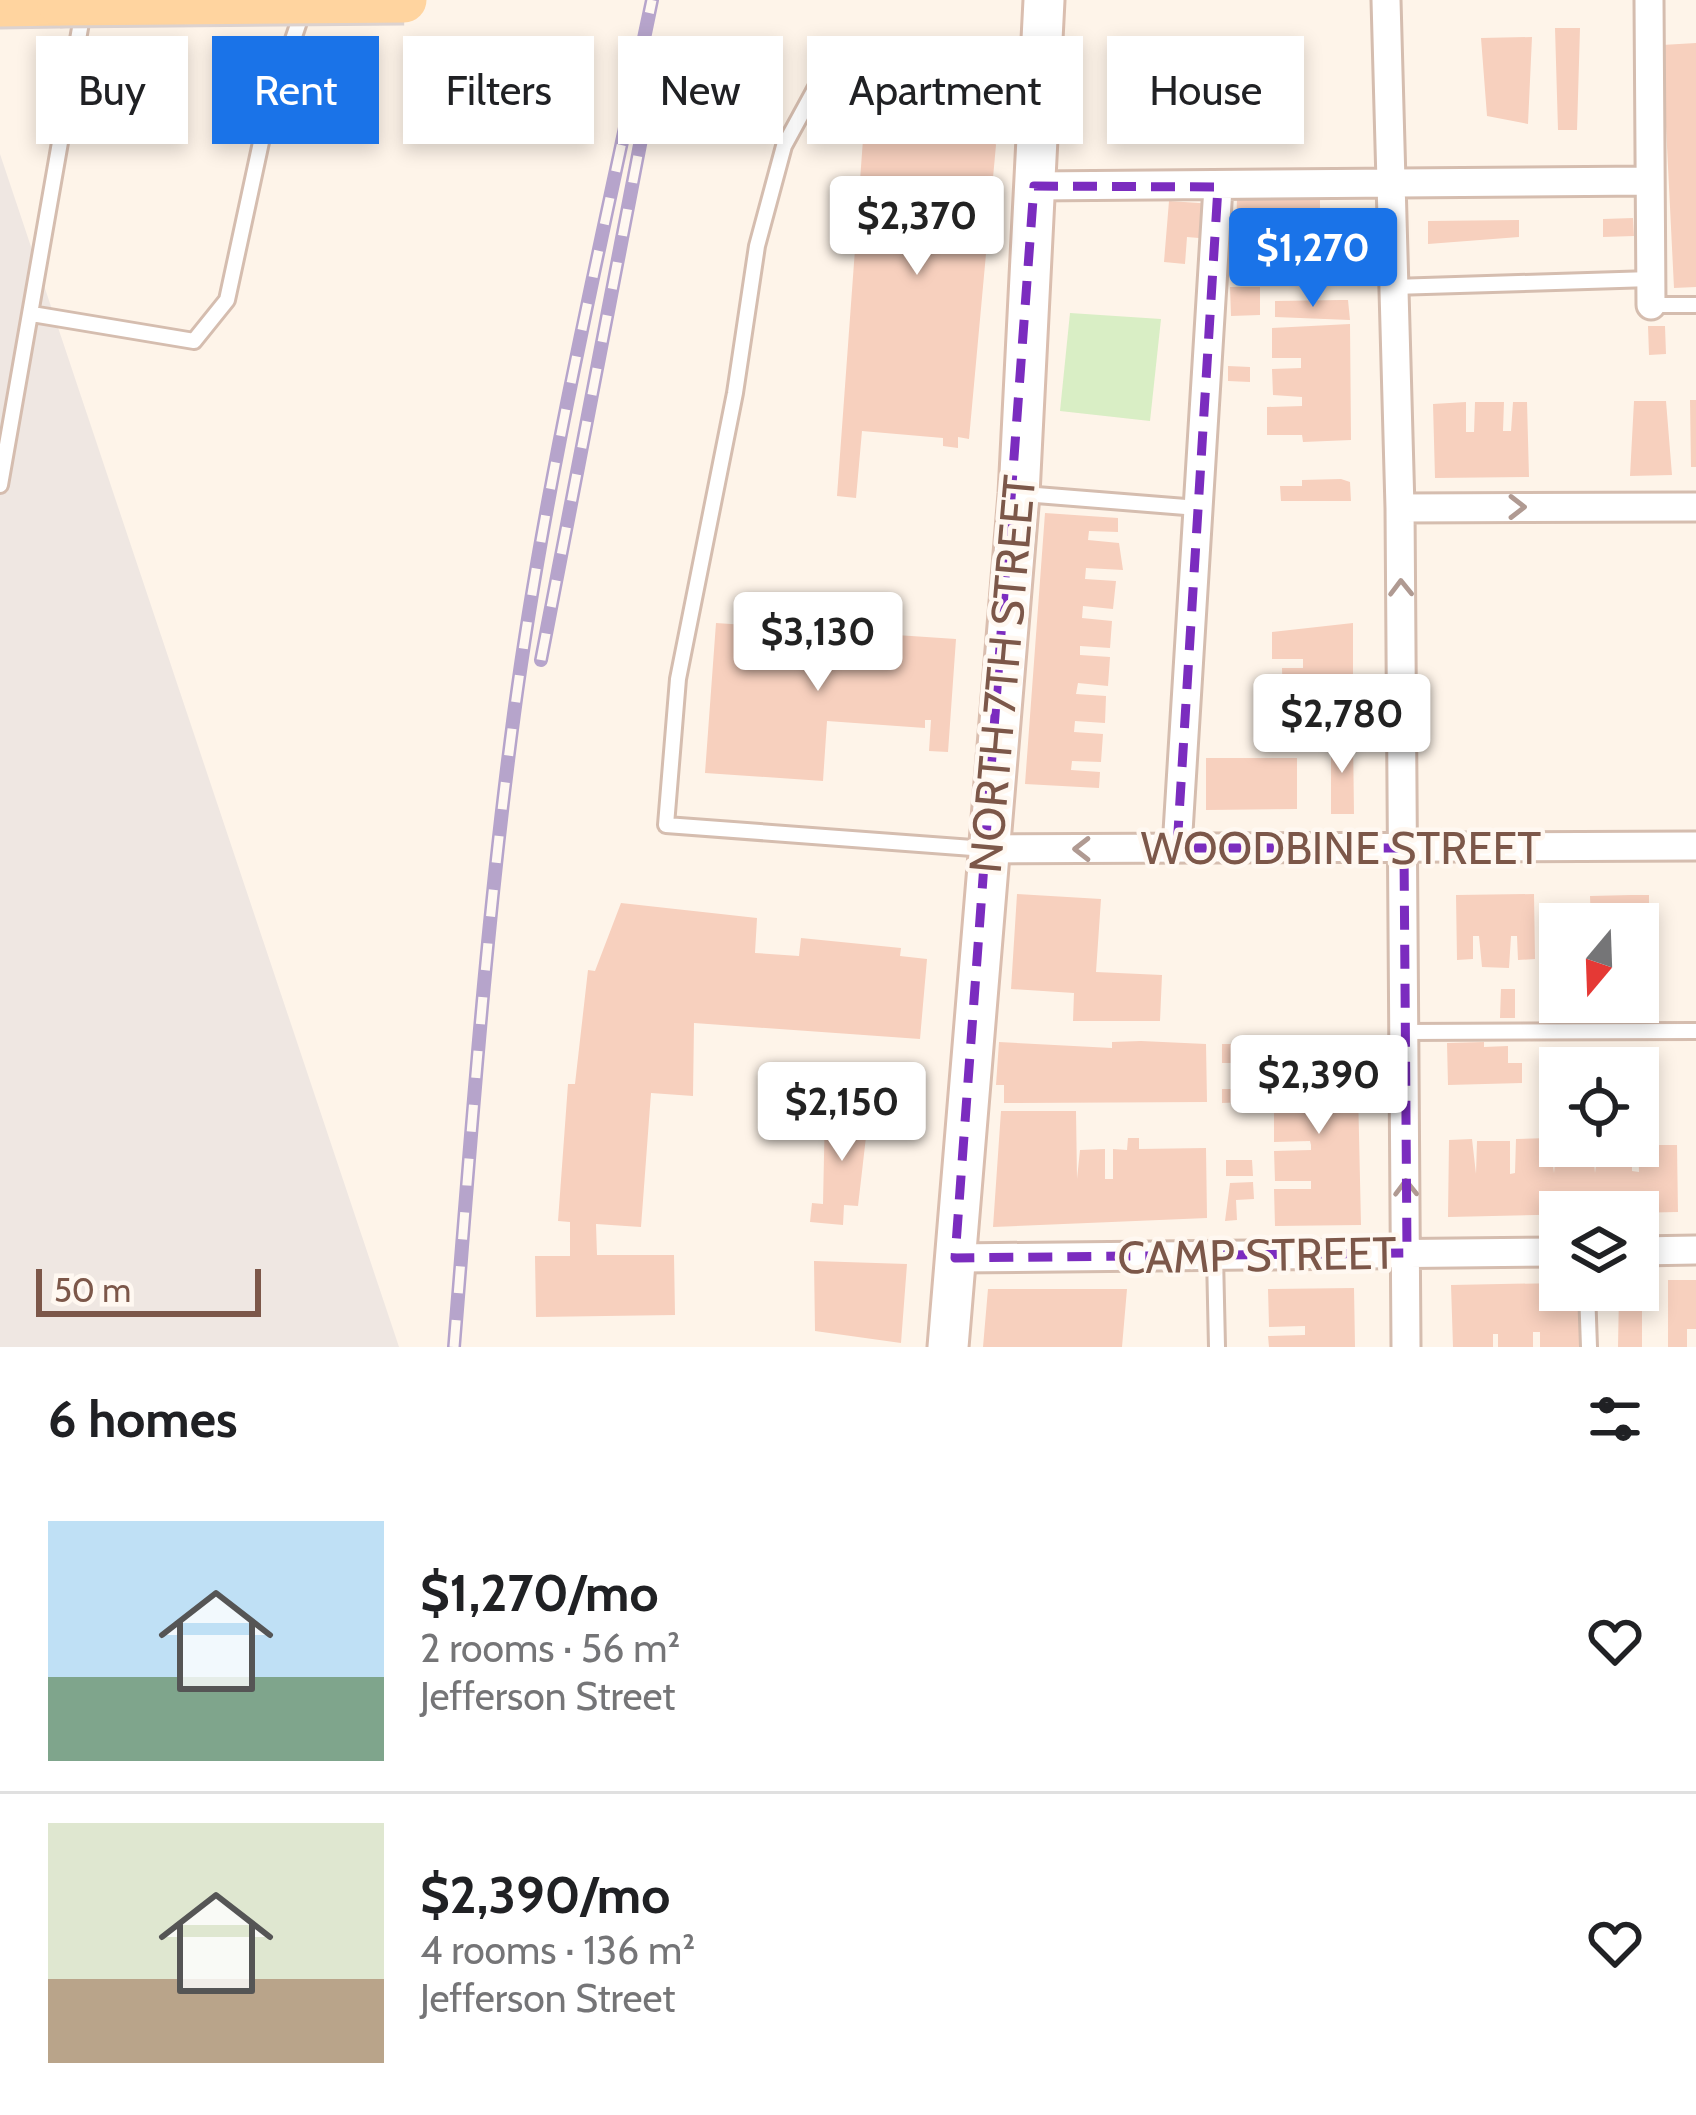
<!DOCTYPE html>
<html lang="en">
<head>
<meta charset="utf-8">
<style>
  :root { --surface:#fff; --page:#f6f6f6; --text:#202124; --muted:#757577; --line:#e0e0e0; --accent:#1a73e8 }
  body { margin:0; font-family:Cabin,sans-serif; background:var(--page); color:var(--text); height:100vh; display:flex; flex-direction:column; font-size:45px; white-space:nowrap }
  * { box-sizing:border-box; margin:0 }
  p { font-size:39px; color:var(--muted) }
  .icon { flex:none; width:66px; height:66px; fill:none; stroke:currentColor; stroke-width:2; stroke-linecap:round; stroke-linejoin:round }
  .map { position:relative; height:1347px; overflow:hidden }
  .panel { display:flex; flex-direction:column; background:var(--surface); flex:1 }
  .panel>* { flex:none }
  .banner { position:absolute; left:36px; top:36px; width:1626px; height:108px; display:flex; gap:24px }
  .needle { width:78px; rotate:199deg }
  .tools { position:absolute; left:1539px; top:903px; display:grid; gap:24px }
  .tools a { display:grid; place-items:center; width:120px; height:120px; border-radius:0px; background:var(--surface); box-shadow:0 6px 18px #0003; font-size:60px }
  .scale { position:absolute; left:36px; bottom:30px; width:225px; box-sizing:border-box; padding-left:12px; border:6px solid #7c5749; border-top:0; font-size:33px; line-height:42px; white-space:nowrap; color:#7c5749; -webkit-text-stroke:9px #fff8f1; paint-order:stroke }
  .price { position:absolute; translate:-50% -102px; padding:0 27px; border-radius:12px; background:#fff; color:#222; font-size:39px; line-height:78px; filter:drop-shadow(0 3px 6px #0008) }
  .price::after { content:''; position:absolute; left:50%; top:72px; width:36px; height:27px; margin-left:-18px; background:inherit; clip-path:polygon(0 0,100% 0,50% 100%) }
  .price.active { background:var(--accent); color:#fff }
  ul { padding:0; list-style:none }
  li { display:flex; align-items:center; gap:36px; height:300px; padding:0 48px }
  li+li { border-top:3px solid var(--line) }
  li span { display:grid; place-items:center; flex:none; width:336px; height:240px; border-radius:0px; color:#555 }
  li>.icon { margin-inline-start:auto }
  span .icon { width:144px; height:144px; fill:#fffc; stroke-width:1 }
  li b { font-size:51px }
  h2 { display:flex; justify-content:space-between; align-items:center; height:144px; padding:0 48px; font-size:51px }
  .chip { padding:0 42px; border-radius:0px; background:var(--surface); box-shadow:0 6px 18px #0003; font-size:42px; line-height:108px }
  .chip.active { background:var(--accent); color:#fff }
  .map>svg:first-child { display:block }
  .industrial { fill:#efe7e2 }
  .green { fill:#d9eec5 }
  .building { fill:#f7d0be }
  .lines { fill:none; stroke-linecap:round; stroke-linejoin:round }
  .service-casing { stroke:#d5bdaf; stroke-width:20 }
  .minor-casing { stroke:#d5bdaf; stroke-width:33 }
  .secondary-casing { stroke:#dabeaf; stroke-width:45 }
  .primary-casing { stroke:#ddd3d0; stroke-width:51 }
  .service { stroke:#fff; stroke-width:14 }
  .minor { stroke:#fff; stroke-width:27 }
  .secondary { stroke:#fff; stroke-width:39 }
  .primary { stroke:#ffd49f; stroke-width:45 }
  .rail-casing { stroke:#b6a4cb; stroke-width:14 }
  .rail { stroke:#fff8f1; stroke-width:9; stroke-dasharray:27; stroke-linecap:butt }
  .primary-bridge-casing { stroke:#ddd3d0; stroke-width:51; stroke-linecap:butt }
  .primary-bridge { stroke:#ffd49f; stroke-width:45 }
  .oneway { stroke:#b09a92 }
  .marked { fill:none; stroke:#7b2cbf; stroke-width:9; stroke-dasharray:24 15; stroke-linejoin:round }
  .labels { text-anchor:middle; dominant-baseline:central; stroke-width:9; stroke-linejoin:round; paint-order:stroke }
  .street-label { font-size:45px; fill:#7c5749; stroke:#fff8f1 }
</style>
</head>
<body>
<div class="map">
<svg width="1696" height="1347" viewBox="0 0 1696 1347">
  <rect width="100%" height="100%" fill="#fef4e9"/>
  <!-- industrial -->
  <path class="industrial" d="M0 154 399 1347H0Z"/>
  <!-- green -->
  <path class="green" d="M1070 313 1161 319 1150 421 1060 411Z"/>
  <!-- building -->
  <path class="building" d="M1555 28H1580L1577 130H1558Z
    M1275 37 1277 83 1222 84 1224 97 1188 110 1185 39Z
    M1532 37 1528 124 1487 116 1481 38Z
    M1696 43V287L1674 288 1662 45Z
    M992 108 990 129 996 145 969 439 958 437V448L943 446V438L862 431 856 498 837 496 865 112Z
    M1237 199H1320V229H1236Z
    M1169 201 1214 204 1211 239 1187 237 1185 264 1164 262Z
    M1633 218 1634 236 1603 237V219Z
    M1519 220V237L1428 244V221Z
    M1230 287H1260V315L1231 316Z
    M1341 300H1348L1350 320 1275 317V301Z
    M1350 324 1351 440 1303 442 1302 435H1267V407L1302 406V397L1273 395 1272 369 1301 368V358H1272V328Z
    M1648 326H1665L1666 354 1649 355Z
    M1228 366 1250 367V382L1228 381Z
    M1690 400H1696V467H1691Z
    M1634 401H1666L1672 475 1630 476Z
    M1466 402V432H1474L1475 402H1504L1503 431H1511L1513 402H1527L1529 477 1435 478 1433 404Z
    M1341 479 1350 482 1351 501H1281L1280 486H1302V480Z
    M1045 513 1118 518V532L1089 531 1088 540 1119 543 1123 570 1086 568 1085 579 1116 581 1113 609 1083 606 1082 618 1112 621 1110 648 1080 646V655L1110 657 1108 686 1078 683 1076 694 1106 696 1105 723 1075 721 1074 732 1103 734 1101 762 1072 761 1071 770 1100 772 1099 788 1025 784Z
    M716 623 956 639 948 752 929 751 931 720H925V728L827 721 823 781 705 773Z
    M1353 623V703L1283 701 1282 668H1303V659H1272V632Z
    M1331 738H1353L1354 814H1331Z
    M1206 758H1297V809L1206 810Z
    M1017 894 1101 899 1096 972 1162 975 1160 1021H1073L1074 993 1011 989Z
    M1534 894 1535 959 1518 960 1517 936H1511L1509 968 1482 967 1479 936H1473V959L1457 960 1456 895Z
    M1631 895H1649V957H1638V924H1591L1590 896Z
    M621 903 757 918 755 953 799 956 801 938 901 948 900 956 927 959 920 1039 694 1023 693 1096 651 1093 641 1227 596 1224 597 1255H674L675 1315 536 1317 535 1256H570V1222L558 1221 568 1084H575L588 970 595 971Z
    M1501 989H1515V1018H1500Z
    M1141 1041 1206 1044 1207 1102 1004 1103V1085H996L999 1042 1112 1048V1042Z
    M1484 1042V1047L1508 1046V1063H1522V1083L1448 1085 1447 1043Z
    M1222 1044H1233V1063H1222Z
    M1357 1045 1361 1225 1275 1226 1274 1189H1311V1181H1275L1274 1151 1311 1150V1145L1310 1141 1274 1142V1110H1310V1102H1273V1072L1309 1071V1062L1273 1063V1047Z
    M1222 1089H1248V1102L1222 1103Z
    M825 1108 869 1111 858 1206 844 1205 843 1225 810 1222 812 1203 823 1204Z
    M1001 1111H1076L1077 1179 1080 1150 1105 1149V1179H1113V1149L1127 1150 1128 1138H1139V1149L1206 1148 1207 1218 993 1227Z
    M1657 1137 1658 1145H1677L1678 1212 1448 1217 1449 1140 1472 1139 1476 1174 1477 1141H1510V1174L1515 1173 1516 1139 1549 1138 1554 1173 1557 1146H1592L1595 1173 1599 1146H1632V1171L1639 1172 1638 1138Z
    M1226 1160H1252L1253 1176H1226Z
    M1253 1182 1254 1199 1236 1200 1237 1220 1225 1221 1230 1183Z
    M814 1261 907 1264 901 1343 815 1331Z
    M1668 1280H1696V1329H1687V1347H1668Z
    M1560 1283V1290H1579L1580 1347H1540V1332H1533V1347H1498V1334H1493V1347H1453L1451 1285Z
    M1354 1288 1355 1347H1269L1268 1336 1305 1335V1326L1269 1327 1268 1289Z
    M988 1289H1127L1122 1347H983Z
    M1619 1292H1642V1347H1618Z"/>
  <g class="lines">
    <defs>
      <path id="service" d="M1393 287 1651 279
        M1651 305H1696
        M32 314 194 341 227 300 266 119 303 10
        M0 485 83 11
        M1024 494 1198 508
        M986 849 666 825 678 679 735 393 757 246 784 146 820 80 946 68 1036 75
        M1402 1032 1696 1031
        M1215 1256 1217 1347
        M1587 1290 1589 1347"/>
      <path id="minor" d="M1386 0 1400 508 1406 1347
        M1649 0 1651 305
        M1034 186 1648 181
        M1400 508 1696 507
        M1177 848 1218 187
        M986 849 1696 846
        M1638 1251 1696 1250
        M955 1258 1560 1252"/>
      <path id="secondary" d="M948 1347 1019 494 1044 0"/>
      <path id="primary" d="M0 4 60 3"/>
    </defs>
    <!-- service casing -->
    <use href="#service" class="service-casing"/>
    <!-- minor casing -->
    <use href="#minor" class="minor-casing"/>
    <!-- secondary casing -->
    <use href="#secondary" class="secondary-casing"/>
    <!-- primary casing -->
    <use href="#primary" class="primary-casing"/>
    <!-- service -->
    <use href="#service" class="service"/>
    <!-- minor -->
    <use href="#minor" class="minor"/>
    <!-- secondary -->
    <use href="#secondary" class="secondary"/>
    <!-- primary -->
    <use href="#primary" class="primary"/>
    <defs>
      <path id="rail" d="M541 660 643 129
        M454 1347C471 1136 486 924 514 714 546 474 603 237 652 0"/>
    </defs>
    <!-- rail casing -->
    <use href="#rail" class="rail-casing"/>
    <!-- rail -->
    <use href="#rail" class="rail"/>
    <defs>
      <path id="primary-bridge" d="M60 3 404 0"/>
    </defs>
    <!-- primary-bridge casing -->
    <use href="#primary-bridge" class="primary-bridge-casing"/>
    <!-- primary-bridge -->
    <use href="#primary-bridge" class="primary-bridge"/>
  </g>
  <!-- one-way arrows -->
  <defs><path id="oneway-chevron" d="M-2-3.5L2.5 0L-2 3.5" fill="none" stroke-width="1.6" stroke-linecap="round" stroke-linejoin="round" transform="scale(3)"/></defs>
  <g class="oneway">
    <use href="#oneway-chevron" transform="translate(1517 507)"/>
    <use href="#oneway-chevron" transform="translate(1401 588) rotate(-91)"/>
    <use href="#oneway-chevron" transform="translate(1082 849) rotate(180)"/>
    <use href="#oneway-chevron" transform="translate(1406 1188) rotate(-91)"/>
  </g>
  <!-- marked area -->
  <path class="marked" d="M1034 186 1218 187 1177 848H1404L1407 1253 955 1258Z"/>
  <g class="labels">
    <!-- street labels -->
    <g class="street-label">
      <text transform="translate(1002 674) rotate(-85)">NORTH 7TH STREET</text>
      <text x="1341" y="848">WOODBINE STREET</text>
      <text transform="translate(1257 1255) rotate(-1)">CAMP STREET</text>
    </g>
  </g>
</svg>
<div class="tools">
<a><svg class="needle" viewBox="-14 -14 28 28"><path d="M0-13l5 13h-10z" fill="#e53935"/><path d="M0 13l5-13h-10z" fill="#757577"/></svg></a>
<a><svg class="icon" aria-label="locate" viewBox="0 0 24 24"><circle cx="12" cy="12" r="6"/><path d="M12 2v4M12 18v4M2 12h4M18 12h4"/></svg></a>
<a><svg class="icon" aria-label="layers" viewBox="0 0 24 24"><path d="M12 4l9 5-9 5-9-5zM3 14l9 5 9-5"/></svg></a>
</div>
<div class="scale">50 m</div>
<b class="price" style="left:917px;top:278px">$2,370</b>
<b class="price active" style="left:1313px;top:310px">$1,270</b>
<b class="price" style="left:818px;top:694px">$3,130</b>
<b class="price" style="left:1342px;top:776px">$2,780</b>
<b class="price" style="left:1319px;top:1137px">$2,390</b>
<b class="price" style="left:842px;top:1164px">$2,150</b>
<div class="banner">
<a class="chip">Buy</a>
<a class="chip active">Rent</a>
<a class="chip">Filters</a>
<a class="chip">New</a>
<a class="chip">Apartment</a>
<a class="chip">House</a>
</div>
</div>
<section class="panel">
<h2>6 homes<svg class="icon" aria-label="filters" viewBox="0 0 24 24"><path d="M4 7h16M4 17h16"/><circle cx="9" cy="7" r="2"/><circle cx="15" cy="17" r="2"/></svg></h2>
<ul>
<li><span style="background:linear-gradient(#bfe0f5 65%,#7fa58c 0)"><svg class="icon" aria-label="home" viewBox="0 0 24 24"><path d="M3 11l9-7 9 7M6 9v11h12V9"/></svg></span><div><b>$1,270/mo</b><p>2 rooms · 56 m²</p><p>Jefferson Street</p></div><svg class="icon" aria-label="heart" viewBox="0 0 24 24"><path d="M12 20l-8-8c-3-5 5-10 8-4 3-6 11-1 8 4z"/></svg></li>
<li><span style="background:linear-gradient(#dfe7d0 65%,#b9a48a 0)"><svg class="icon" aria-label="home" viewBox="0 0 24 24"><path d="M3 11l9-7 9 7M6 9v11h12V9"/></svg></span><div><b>$2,390/mo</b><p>4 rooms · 136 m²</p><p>Jefferson Street</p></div><svg class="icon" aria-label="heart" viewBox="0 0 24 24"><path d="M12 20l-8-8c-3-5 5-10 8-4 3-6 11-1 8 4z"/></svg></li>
</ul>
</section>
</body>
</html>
